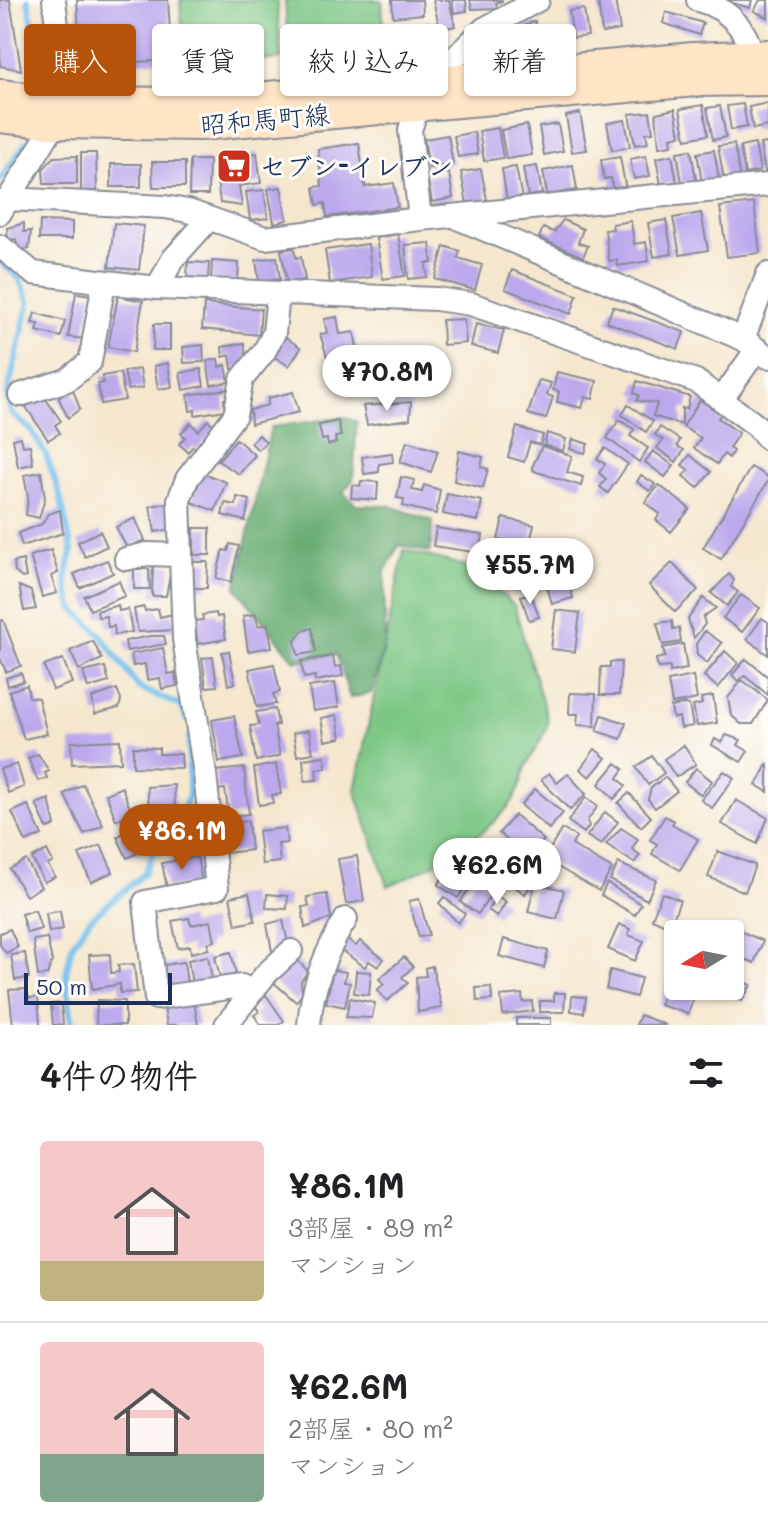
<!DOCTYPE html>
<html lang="ja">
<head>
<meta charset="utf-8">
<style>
  :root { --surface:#fff; --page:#f6f6f6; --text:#202124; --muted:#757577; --line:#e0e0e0; --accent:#b45309 }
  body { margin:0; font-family:Mali,"Klee One",sans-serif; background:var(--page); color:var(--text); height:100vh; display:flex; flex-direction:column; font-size:30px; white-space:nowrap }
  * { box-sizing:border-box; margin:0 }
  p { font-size:26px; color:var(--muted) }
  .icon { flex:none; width:44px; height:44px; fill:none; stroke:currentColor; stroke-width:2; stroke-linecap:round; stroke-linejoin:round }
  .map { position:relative; height:1025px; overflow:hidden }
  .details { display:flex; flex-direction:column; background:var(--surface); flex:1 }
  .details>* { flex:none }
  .guide { position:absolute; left:24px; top:24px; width:720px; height:72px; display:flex; gap:16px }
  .needle { width:52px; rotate:260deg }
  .tools { position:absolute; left:664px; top:920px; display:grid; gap:16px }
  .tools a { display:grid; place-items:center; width:80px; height:80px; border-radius:8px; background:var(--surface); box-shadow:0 2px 6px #0004; font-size:40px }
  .scale { position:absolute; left:24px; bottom:20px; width:148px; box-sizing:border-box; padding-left:8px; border:4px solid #1b2f5e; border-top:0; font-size:22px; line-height:28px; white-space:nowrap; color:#1b2f5e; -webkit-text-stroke:6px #fdfcf7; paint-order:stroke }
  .price { position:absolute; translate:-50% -68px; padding:0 18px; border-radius:28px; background:#fff; color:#222; font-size:26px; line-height:52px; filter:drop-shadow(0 2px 4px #0008) }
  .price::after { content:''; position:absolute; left:50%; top:48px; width:24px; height:18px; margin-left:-12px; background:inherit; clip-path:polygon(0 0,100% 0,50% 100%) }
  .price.current { background:var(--accent); color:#fff }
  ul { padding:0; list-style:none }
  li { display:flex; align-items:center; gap:24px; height:200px; padding:0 40px }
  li+li { border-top:2px solid var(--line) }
  li span { display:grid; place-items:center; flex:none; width:224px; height:160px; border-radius:8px; color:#555 }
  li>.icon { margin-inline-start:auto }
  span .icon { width:96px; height:96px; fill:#fffc; stroke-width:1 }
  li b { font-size:34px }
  h2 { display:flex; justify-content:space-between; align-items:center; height:96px; padding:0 40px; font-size:34px }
  .pill { padding:0 28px; border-radius:8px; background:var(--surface); box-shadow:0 2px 6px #0004; font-size:28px; line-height:72px }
  .pill.current { background:var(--accent); color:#fff }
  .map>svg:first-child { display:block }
  .green { fill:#7dc785; stroke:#4c7b72; stroke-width:2 }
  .forest { fill:#66ac72; stroke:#406e68; stroke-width:2 }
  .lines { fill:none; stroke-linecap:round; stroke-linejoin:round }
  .stream { stroke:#74c0ee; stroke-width:6 }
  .building { fill:#bba8ed }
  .minor-casing { stroke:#888b96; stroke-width:26 }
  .secondary-casing { stroke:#888b96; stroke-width:34 }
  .minor { stroke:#fff; stroke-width:22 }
  .secondary { stroke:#ffe4c6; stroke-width:30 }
  .labels { text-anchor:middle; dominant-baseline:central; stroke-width:6; stroke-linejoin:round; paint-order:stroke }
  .street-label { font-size:26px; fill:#1b2f5e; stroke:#fdfcf7 }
  .poi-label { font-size:26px; font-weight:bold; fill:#1b2f5e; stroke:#fdfcf7; text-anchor:start }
</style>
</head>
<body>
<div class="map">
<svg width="768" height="1025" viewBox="0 0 768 1025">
  <rect width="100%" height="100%" fill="#fdfcf7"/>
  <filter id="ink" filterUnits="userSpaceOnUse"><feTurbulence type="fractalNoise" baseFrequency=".0125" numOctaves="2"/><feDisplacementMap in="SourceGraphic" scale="16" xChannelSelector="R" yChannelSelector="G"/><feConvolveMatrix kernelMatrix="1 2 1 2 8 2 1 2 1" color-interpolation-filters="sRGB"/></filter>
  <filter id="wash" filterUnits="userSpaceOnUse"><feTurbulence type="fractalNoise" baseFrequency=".006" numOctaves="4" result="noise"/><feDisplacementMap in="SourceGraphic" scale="32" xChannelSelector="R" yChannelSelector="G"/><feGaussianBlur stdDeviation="1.8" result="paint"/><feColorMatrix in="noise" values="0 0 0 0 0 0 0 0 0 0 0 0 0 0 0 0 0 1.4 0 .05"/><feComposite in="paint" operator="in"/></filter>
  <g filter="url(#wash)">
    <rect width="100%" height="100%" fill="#f4e7ce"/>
    <!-- green -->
    <path class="green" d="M180 0H277L281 59 185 65Z
      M285 0H382L385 51 289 57Z
      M404 550 486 571 488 583 514 605 548 721C545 738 534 749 527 765 522 776 520 789 514 799 490 835 427 870 388 886L355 790Z"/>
    <!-- forest -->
    <path class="forest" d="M345 417 357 422 353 480 343 492 356 505 391 506 433 521 430 552 399 545 385 571V643L371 693 350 698 336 654 295 661 236 588 271 427Z"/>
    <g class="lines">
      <!-- stream -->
      <path class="stream" d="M28 0 37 49 34 73
        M0 180 26 142
        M0 262 19 278 29 302 7 396 11 413 32 431 46 455 60 495 72 551 66 580 72 607 101 635 139 688 181 706 187 719
        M72 1025 66 974 72 945 90 919 144 874 156 846 182 813 189 795V737"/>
    </g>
    <g id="blocks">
      <!-- building -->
      <path class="building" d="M0 0H10L21 70 0 66Z
        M77 0H168L172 60 81 65Z
        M392 0H422L423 14 393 17Z
        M433 0H449L455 26 440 30Z
        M452 0H466L467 11 454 13Z
        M470 0H502V1L496 3 497 8 472 9Z
        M598 0H615L620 30 602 33Z
        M723 0H752L750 8Z
        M760 0H768V18L754 11Z
        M584 9 588 36 573 38 569 11Z
        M666 12 703 23 699 35 663 23Z
        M535 21 538 40 504 44 502 34Z
        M428 22 433 37 403 48 398 33Z
        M768 103V126L753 129 749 107Z
        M743 104 747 127 731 130 727 106Z
        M703 105 708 135 686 139 680 109Z
        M720 106 726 137 713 140 707 108Z
        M675 109 680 135 671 137 672 145 659 147 656 113Z
        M650 112 653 132 646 133 648 143 635 145 629 114Z
        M580 113 587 150 572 152 566 116Z
        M625 120 630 147 612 150 607 123Z
        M558 124 563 151 544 155 539 127Z
        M527 125 532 155 506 159 501 130Z
        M498 128 503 158 484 161 479 131Z
        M474 132 478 154 458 157 454 136Z
        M448 135 453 164 429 168 424 139Z
        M359 143 365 187 394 183 398 207 327 217 325 203 317 205 314 187 322 186 318 149Z
        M768 143V171H765L760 144Z
        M734 144 740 178 724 180 718 146Z
        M755 144 760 171 745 174 740 147Z
        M691 150 696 180 682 183 677 152Z
        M714 150 719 179 702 182 697 153Z
        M81 153H96L97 191H81Z
        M257 153 261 183 239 186 242 206 220 203 214 158Z
        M672 155 677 182 661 185 656 158Z
        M77 156V184H44L43 169 54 157Z
        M646 156 650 176 634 179 630 159Z
        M620 157 626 190 613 192 611 178 604 179 601 160Z
        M190 160H209L208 195H189Z
        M152 162H185V187H153Z
        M111 164H141V187H111Z
        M573 165 577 190 547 195 543 171Z
        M537 166 542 194 528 196 523 168Z
        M516 167 522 199 507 201 502 169Z
        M481 169 487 200 467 204 461 172Z
        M449 173 453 198 432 202 427 176Z
        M281 187 287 220 274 223 268 189Z
        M264 190 268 218 250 220 246 192Z
        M754 203 760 253 727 257 720 207Z
        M701 213 708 250 680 255 673 218Z
        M563 220 583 229 578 243 588 246 583 257 539 238 543 228 554 232Z
        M666 220 672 254 654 257 648 223Z
        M40 221 72 222V239H39Z
        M631 221 634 244 646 242 649 261 618 266 617 260 609 261 605 230 613 229 612 224Z
        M24 223V232L31 231 29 249 18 250 16 239 8 240 7 228Z
        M114 223 144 226 139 270 109 267Z
        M398 234 405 276 383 279 376 238Z
        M430 243 432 263H426L427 277 408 279 405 245Z
        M368 244 372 277 330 283 325 250Z
        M444 246 460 251 458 258 482 265 475 290 435 279Z
        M294 248 296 258 301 257 305 280 287 283 281 250Z
        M277 257 280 279 259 282 256 260Z
        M212 261 239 263 238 281 211 280Z
        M188 262 209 263 208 279 187 277Z
        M512 270 577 295 571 314 505 289Z
        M76 293 92 295 84 339 68 337Z
        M118 296 143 301 134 352 108 347Z
        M204 304 261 309 259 335 202 329Z
        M613 306 684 332 678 349 607 322Z
        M35 313 65 321 61 337 37 331 39 324 32 323Z
        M337 317 340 334 354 332 358 351 328 360 320 334 327 333 324 319Z
        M464 319 466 343 443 345 442 320Z
        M154 324H170V350H153Z
        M476 324 504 330 498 353 471 346Z
        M285 337 301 348 289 366 273 356Z
        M244 343 248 367 232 369 230 355 223 357 222 347Z
        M203 345 204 362 184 363 183 347Z
        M218 359 219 367 226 365 229 382 211 385 207 361Z
        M168 363 172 387 158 389 154 366Z
        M140 369 143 388 128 390 124 371Z
        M201 369 204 386 183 390 180 373Z
        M557 372 597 381 593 399 585 397 582 408 557 402 559 391 553 390Z
        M120 373 125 400 101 404 98 384 103 383 102 376Z
        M539 380 551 383 547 395 553 397 546 419 528 414Z
        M637 381 690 397 687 409 682 408V425L653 416 657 403 637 401 639 395 634 393Z
        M228 389 229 398 224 399 225 410 195 415V410L190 411 188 395Z
        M73 390 80 409 68 418 58 397Z
        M293 392 299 412 251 424 250 410 268 405V398Z
        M43 395 61 421 55 425 60 433 48 440 26 407Z
        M700 400 721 414 718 418 739 433 729 448 733 451 729 458 724 454 717 464 694 448 701 438 683 427Z
        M411 402 410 419 367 425 363 406Z
        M628 405 653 421 646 432 622 415Z
        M208 420 216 427 197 449 193 446 188 452 179 444 185 437 181 433 191 423 198 431Z
        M619 420 634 429 630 436 648 448 639 462 607 438Z
        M338 421 341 436 335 437 336 443 328 445 327 439 322 440 319 425Z
        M517 427 543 435 540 445 530 442 524 462 508 457Z
        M660 427 680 440 677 446 684 450 676 462 657 448 663 440 655 435Z
        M547 433 566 439 563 451 544 445Z
        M259 435 266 442 258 450 251 443Z
        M21 437 23 446 30 445 33 464 18 467 13 439Z
        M236 439 255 455 239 474 218 461Z
        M573 439 588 444 585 453 570 449Z
        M407 441 438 451 431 472 400 462Z
        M542 446 572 456 567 472 583 477 581 486 534 471 532 467Z
        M605 448 628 464 608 493 600 487 606 479 599 473 605 464 597 459Z
        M459 451 483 457 481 467 488 469 483 488 454 481Z
        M653 451 674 466 665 477 645 462Z
        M392 453 393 462 379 464V472L364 474 362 457Z
        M690 455 711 472 698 488 683 476 689 470 682 465Z
        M751 467 768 477V481L721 559 703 548Z
        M41 472 45 498 39 518 26 515 28 497 24 475Z
        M203 473 226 482 215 511 191 502Z
        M641 475 655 484 650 491 637 482Z
        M401 477 414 480 412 490 422 492 424 485 440 490 436 514 403 506 404 499 397 498Z
        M361 481 378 482 377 500 351 498 352 485 360 486Z
        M659 485 690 509 671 532 656 520 660 514 645 502Z
        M447 494 482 501 478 521 443 514Z
        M237 497 250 500 245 521 222 515 225 503 236 505Z
        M168 503 173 529 155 532 150 506Z
        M60 510 63 533 22 546 18 533 42 524 48 514Z
        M135 518 145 540 127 548 116 527Z
        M503 518 534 525 529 546 498 540Z
        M194 528H210V555H194Z
        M436 528 483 535 480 553 433 546Z
        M100 531 107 546 85 557 78 542Z
        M230 544 239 546 231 582 216 578 223 550 228 551Z
        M51 550 58 573 51 576 57 593 42 597 30 556Z
        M23 560 26 577 22 578 15 572 14 562Z
        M107 560 113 573 80 588 74 574Z
        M509 560 530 570 522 587 500 577Z
        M193 562H208L207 588H192Z
        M672 563 698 590 675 612 649 585Z
        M153 565H172L166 596H152Z
        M134 569H149L150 589H134Z
        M565 569 573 598 552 604 544 575Z
        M729 574 734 580 731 587 738 592 727 606 711 593Z
        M119 581 125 596 90 610 84 596Z
        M19 586 31 591 36 609 24 611Z
        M531 593 539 617 529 620 521 596Z
        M741 595 760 608 742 632 723 618Z
        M703 598 716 608 703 617 705 624 694 638 688 619Z
        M118 605 119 611 128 609 132 632 115 635 114 626 108 627 106 616 98 617 97 611Z
        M144 607 145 611 158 609 160 617 173 614 176 630 138 632 134 609Z
        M556 610 580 613 575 652 551 649Z
        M216 613 217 617 222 616 226 639 198 644 194 621 203 620 202 615Z
        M256 614 258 626 268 624 272 647 248 651 243 616Z
        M762 618 768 622V655L747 639Z
        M3 620 21 666 6 672 0 658V621Z
        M672 621 673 629 679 628 681 642 663 645 657 623Z
        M312 628 316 652 298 655 295 641 302 631Z
        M705 631 722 643 707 663 697 655 696 644Z
        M150 636H164L166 644 127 651 125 641Z
        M93 641 102 659 79 670 70 651Z
        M683 644 687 669 670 672V667L658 668 656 659 665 657 663 648Z
        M163 648 168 674 175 673 177 686 162 689 160 678 147 680 145 664 133 666 131 654Z
        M229 651 235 683 228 685 222 652Z
        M725 651 738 663 718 688 704 676Z
        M333 656 335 667 341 666 343 676 315 681V676L304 678 301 661Z
        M213 657 217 686 206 687 202 658Z
        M63 659 72 683 53 690 44 666Z
        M746 659 768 677V695L745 676 738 681 732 675Z
        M610 662H621L619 695H600L601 667H610Z
        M274 664 280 692 273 694 276 704 257 707 249 669Z
        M105 667 109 682 88 688 83 672Z
        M21 673 24 681 8 686 6 678Z
        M693 676 697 699 672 704 668 681Z
        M742 680 768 700 753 724H741L731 715 728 698Z
        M335 683 339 707 313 711 309 687Z
        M27 685 29 697 38 698 47 734 24 739 9 691Z
        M117 689 121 700 119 708 95 714 92 698Z
        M570 693 596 694 595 726 577 725 578 714H569Z
        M713 696 717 723 697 726 693 706 702 704 701 698Z
        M684 704 689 705 693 726 681 728 679 717 673 718 671 707Z
        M275 709 278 725H274L280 756 256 761 250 726 259 725 256 712Z
        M337 715 341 738 325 741 321 718Z
        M602 715 626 723 621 739 597 731Z
        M234 716 243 758 219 762 212 720Z
        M309 730 313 753 297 756 293 733Z
        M726 735 741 740 738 745 748 751 741 762 712 745 715 739 722 743Z
        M120 740 121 762 72 764 71 742Z
        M684 745 696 764 676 777 664 759Z
        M133 747 159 748V754H181L182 768 133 767Z
        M595 749 606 758 590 777 580 769Z
        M38 754 49 771 45 773 47 778 38 781 28 758Z
        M325 756 326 768 316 769 317 780 305 781 303 759Z
        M652 756 664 773 648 785 636 767Z
        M616 763 624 769 618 778 626 786 614 799 599 784Z
        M768 763V792L756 785Z
        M17 764 24 787 8 793 0 769Z
        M276 764 281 794 272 795 273 803 259 805 254 768Z
        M244 768 249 814 229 816 225 789 217 790 215 771Z
        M696 768 712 781 701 795 685 782Z
        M724 771 734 778 712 808 701 800Z
        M549 773 557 783 568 774 586 794 570 810 541 780Z
        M665 777 677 791 655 808 648 799 651 788Z
        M83 784 103 825 84 834 64 794Z
        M174 785 175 807 149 808 147 787Z
        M122 787 132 814 116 820 106 794Z
        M535 789 563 813 549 829 521 805Z
        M629 793 651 817 641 827 618 803Z
        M586 797 598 806 587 821 589 826 584 833 568 821Z
        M49 799 55 826 47 828 36 804Z
        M736 800 768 818 757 844 722 824Z
        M28 805 42 835 26 842 12 812Z
        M197 807 201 830 185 833 192 808Z
        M605 812 618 822 601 845 587 836Z
        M515 815 544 840 535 851 541 855 537 861 525 853 529 848 521 841 515 847 499 833Z
        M665 816 674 821 672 824 698 839 680 870 652 854 657 844 650 840Z
        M248 821 251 850 226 853 222 824Z
        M133 828 144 850 127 858 117 837Z
        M285 828 287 843 278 844 280 862 262 864 258 831Z
        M621 828 638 839 632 849 640 855 634 863 606 844Z
        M562 829 576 837 572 845 612 869 599 891 544 859Z
        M101 845 113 872 91 882 79 854Z
        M484 845 493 853 498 847 505 853 487 875 471 862Z
        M47 850 53 862 48 865 55 877 44 882 32 858Z
        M718 851 755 865 745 892 708 877Z
        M357 856 364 901 346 904 338 859Z
        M197 857 202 882 167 888 162 863Z
        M516 859 536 878 525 894 500 876 510 861Z
        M26 860 41 887 26 896 10 869Z
        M618 863 656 880 647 900 610 880Z
        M451 865 471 878 458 898 438 885Z
        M476 879 493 891 478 914 460 902Z
        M535 883 564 890 557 919 528 912Z
        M607 883 641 904 635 915 601 895Z
        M249 893 255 921 236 925 230 897Z
        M662 893 680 900 670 927 652 919Z
        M267 894 288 896 287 909 266 908Z
        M327 894 331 918 305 928 302 907 309 906 307 897Z
        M497 896 506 902 497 916 488 910Z
        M444 897 465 914 458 923 439 903Z
        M419 899 429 935 419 937 409 901Z
        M35 910 41 929 27 933 21 914Z
        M60 911 63 929 49 932 46 913Z
        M189 918 191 925 211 921 215 941 208 943 209 949 191 953 190 946 178 948 172 921Z
        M283 920 289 947 276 949 277 956 273 957 267 924Z
        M619 924 630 929 628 935 644 941 635 961 608 949Z
        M729 926 763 941 754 963 730 953V934H726Z
        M10 929 18 947 6 953 0 945V933Z
        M47 938 52 961 47 975 38 976 33 940Z
        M345 938 356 946 360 941 384 959 378 967 369 961 365 967 338 948Z
        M504 939 548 951 544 968 499 956Z
        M231 952 236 974 220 978 215 956Z
        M25 953 29 978 15 980 11 955Z
        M110 954 111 973 119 972 118 965 134 964 137 992 120 993V984L92 989 89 955Z
        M208 956 212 980 192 984 188 960Z
        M404 957 413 967 402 977 408 983 387 1001 377 990 384 984 379 979Z
        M295 958 308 971 301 981 302 994 296 1002 272 981Z
        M184 962 187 983 167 986 164 965Z
        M432 966 442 1008 418 1012 416 977 426 976 425 968Z
        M333 970 346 972 344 982 350 983 345 1007 326 1003Z
        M610 970 641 978 636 997 606 989Z
        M356 971 371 972 369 995 354 993Z
        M730 975 751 985 742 1001 716 988 730 986Z
        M669 977 678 980V986H698L688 1014 660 1005Z
        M491 987 492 1000 477 1001 476 988Z
        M26 989 29 998 38 997 40 1025H13L9 990Z
        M554 993H565L564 1012H540V1001H554Z
        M522 994 523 1002 532 1001 533 1011 503 1015 501 996Z
        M266 995 284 1021 278 1025H261L254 1015 259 1012 254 1003Z
        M572 996 586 997 584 1013 571 1011Z
        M350 998 375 1003 372 1018 346 1017Z
        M97 1000 125 1001V1025H96Z
        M194 1002 198 1025H167L164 1007Z
        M61 1003 63 1025H53L51 1004Z
        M640 1015 666 1025H636Z
        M516 1018H551V1025H516Z"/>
    </g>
  </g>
  <g filter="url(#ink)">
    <use href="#blocks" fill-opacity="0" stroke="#888b96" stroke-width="2"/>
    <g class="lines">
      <defs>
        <path id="minor" d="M698 0C731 9 753 34 754 70
          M8 199 165 207 188 211 265 238 420 219 768 185
          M0 213 55 123 62 71 54 0
          M420 219 410 130 418 106 431 81 484 29 538 0
          M460 219 743 339 768 357
          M0 246 33 273 157 288 436 299 471 304 696 381 757 426 768 439
          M157 288 173 259 209 219
          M743 339 768 274
          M20 395 67 380 90 362 104 282
          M722 399 757 349
          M126 559 147 554 179 555
          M242 986 156 998 145 902 217 888 205 774 184 639 179 500 187 479 235 415 242 379 264 352 274 333 278 294
          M226 1025 266 974 291 951
          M309 1025C312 986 325 952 346 919"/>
        <path id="secondary" d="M0 95 58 102 201 103 693 58 768 55
          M0 117 55 123 200 125 696 81 768 80"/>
      </defs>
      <!-- minor casing -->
      <use href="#minor" class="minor-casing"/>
      <!-- secondary casing -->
      <use href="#secondary" class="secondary-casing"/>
      <!-- minor -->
      <use href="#minor" class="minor"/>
      <!-- secondary -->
      <use href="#secondary" class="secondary"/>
    </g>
  </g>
  <!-- icons -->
  <defs>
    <symbol id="supermarket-square" viewBox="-11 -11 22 22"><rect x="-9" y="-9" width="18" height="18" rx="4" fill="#c8321e" stroke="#fdfcf7"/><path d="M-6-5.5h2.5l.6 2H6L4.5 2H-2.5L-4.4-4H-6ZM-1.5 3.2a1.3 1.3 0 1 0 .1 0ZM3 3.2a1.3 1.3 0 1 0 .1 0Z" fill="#fff"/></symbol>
  </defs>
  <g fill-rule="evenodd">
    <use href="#supermarket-square" x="214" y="146" width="40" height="40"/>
  </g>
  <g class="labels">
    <!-- street labels -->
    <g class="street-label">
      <text transform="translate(265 119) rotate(-5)">昭和馬町線</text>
    </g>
    <!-- poi labels -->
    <g class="poi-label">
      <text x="260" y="166">セブン-イレブン</text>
    </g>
  </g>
</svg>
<div class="tools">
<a><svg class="needle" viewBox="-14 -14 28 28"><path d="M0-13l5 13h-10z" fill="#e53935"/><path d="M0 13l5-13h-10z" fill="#757577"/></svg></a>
</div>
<div class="scale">50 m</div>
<b class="price" style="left:387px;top:413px">¥70.8M</b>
<b class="price" style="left:530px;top:606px">¥55.7M</b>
<b class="price current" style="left:182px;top:872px">¥86.1M</b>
<b class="price" style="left:497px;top:906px">¥62.6M</b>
<div class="guide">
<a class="pill current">購入</a>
<a class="pill">賃貸</a>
<a class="pill">絞り込み</a>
<a class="pill">新着</a>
</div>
</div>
<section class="details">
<h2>4件の物件<svg class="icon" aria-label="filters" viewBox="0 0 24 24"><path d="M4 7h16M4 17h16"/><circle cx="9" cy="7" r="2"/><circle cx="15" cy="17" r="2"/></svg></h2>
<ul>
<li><span style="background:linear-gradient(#f6c9c9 75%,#c2b280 0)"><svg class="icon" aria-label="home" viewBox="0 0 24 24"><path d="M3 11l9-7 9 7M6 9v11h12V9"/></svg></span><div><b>¥86.1M</b><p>3部屋 · 89 m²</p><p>マンション</p></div></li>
<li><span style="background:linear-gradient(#f6c9c9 70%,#7fa58c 0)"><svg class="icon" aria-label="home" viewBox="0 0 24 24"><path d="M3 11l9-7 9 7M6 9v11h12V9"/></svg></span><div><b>¥62.6M</b><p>2部屋 · 80 m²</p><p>マンション</p></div></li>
</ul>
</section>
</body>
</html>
